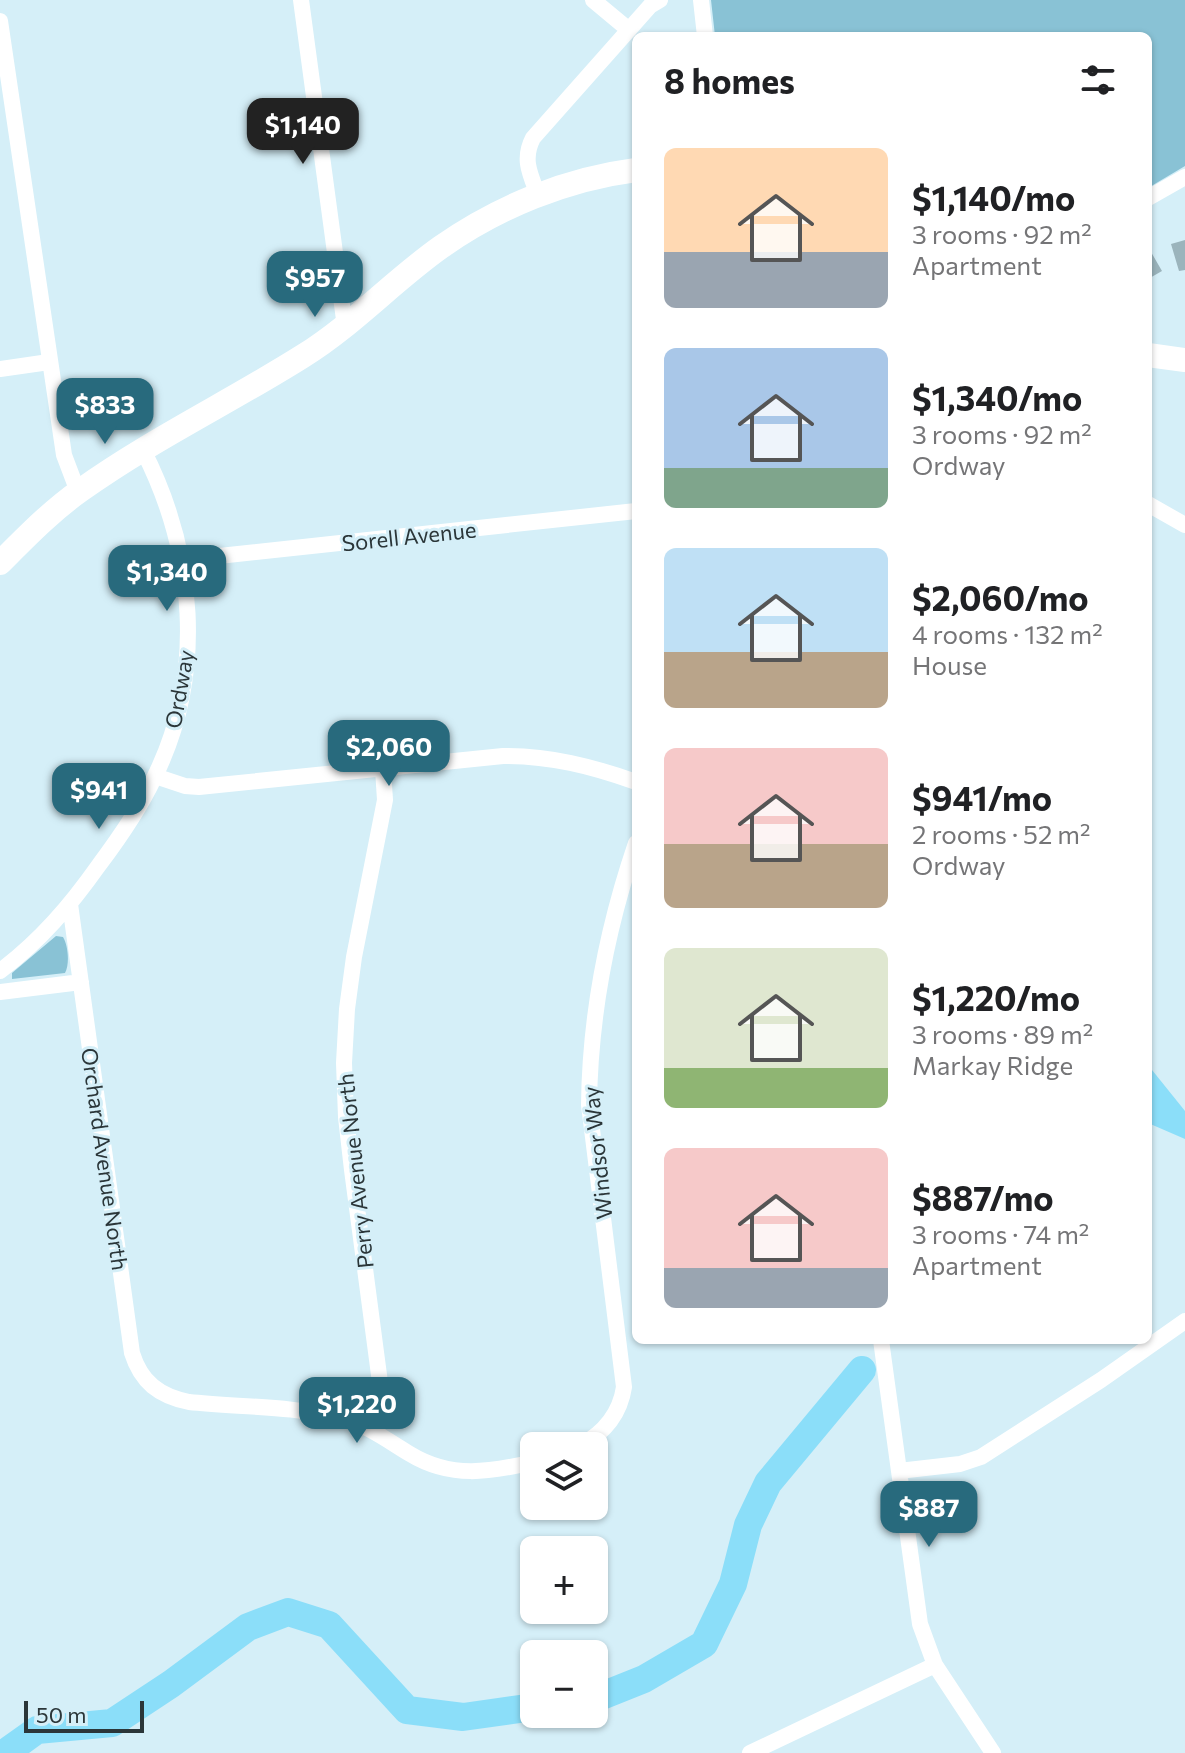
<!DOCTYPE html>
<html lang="en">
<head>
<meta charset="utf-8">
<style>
  :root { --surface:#fff; --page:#f2f2f2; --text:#202124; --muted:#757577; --accent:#286a7d }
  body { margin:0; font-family:Commissioner,sans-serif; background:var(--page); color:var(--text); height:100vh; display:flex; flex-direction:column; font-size:30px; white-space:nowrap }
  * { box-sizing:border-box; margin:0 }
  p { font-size:26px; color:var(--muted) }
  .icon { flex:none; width:44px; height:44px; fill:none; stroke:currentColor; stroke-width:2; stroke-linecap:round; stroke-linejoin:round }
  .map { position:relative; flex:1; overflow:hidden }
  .drawer { position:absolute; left:632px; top:32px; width:520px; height:1312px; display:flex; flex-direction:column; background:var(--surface); border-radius:12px; box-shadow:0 2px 6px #0004 }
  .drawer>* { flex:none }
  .fabs { position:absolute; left:520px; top:1432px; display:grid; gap:16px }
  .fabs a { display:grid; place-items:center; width:88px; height:88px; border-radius:12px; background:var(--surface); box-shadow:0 2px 6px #0004; font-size:40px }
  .scale { position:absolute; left:24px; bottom:20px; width:120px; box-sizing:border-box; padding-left:8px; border:4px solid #2b3639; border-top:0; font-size:22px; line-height:28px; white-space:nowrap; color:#2b3639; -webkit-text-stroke:6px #d5eff8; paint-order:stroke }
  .price { position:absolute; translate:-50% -68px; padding:0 18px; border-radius:16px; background:var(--accent); color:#fff; font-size:26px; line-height:52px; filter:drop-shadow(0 2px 4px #0008) }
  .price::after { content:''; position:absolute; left:50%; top:48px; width:24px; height:18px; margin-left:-12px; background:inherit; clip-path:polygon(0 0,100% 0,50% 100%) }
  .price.current { background:#222; color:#fff }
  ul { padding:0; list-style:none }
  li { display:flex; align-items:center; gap:24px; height:200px; padding:0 32px }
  li span { display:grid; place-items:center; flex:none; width:224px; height:160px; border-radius:12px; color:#555 }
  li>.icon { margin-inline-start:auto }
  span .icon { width:96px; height:96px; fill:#fffc; stroke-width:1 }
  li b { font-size:34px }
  h2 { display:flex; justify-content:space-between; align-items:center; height:96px; padding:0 32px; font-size:34px }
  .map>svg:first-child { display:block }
  .green { fill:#89c2d5 }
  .water { fill:#8bdef9 }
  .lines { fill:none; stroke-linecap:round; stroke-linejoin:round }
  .river { stroke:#8bdef9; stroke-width:28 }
  .building { fill:#9bb4bc }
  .street { stroke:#fff; stroke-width:16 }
  .secondary { stroke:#fff; stroke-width:24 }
  .labels { text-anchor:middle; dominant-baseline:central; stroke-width:6; stroke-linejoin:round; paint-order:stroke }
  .street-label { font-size:22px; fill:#2b3639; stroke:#d5eff8 }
</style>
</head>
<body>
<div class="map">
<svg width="1185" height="1753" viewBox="0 0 1185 1753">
  <rect width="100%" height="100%" fill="#d5eff8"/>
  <!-- green -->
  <path class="green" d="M711 0H1185V166L1148 188V36H715Z
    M56 936 63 937C68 945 70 964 65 973L12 979V973Z"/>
  <!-- water -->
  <path class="water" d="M1148 1065 1185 1111V1139L1148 1123Z"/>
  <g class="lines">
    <!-- river -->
    <path class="river" d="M594 1699 644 1679 704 1644 733 1584 748 1525 768 1483 862 1370
      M5 1753 37 1730 112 1723 171 1684 248 1627 288 1612 329 1625 407 1710 463 1717 534 1707"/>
  </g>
  <!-- building -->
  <path class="building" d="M1185 240V270L1179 271 1171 244Z
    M1151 252 1162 271 1148 279V254Z"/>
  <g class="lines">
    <!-- street -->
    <path class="street" d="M301 0 345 327
      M593 0 629 30
      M701 0 705 36
      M0 21 64 455 78 492
      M538 195C530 174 522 159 533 138L650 6 660 0
      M1148 198 1185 177
      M0 369 49 362
      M1148 504 1185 525
      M182 560 636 511
      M155 776 185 786 199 787 503 756C551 756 591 766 636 782
      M70 904 132 1353C141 1382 159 1396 189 1402 236 1407 295 1406 341 1418 367 1425 387 1440 410 1454 451 1479 490 1472 534 1462
      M0 971C40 941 70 906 99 865 120 837 139 810 154 778 206 674 195 552 143 450
      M0 992 81 982
      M881 1340 920 1624 935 1665 993 1753
      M377 1432 381 1390 352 1170 346 1117 344 1063 347 1009 354 957 385 800 383 769
      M580 1446C604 1433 620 1414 624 1387L589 1105C590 1015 607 928 636 843
      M899 1471 960 1464 981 1457 1101 1380 1185 1321
      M750 1753 935 1665"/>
    <!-- secondary -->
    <path class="secondary" d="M1148 355 1185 360
      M0 563C25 538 51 511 81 490 151 440 230 402 303 356 353 325 393 281 441 247 498 207 566 179 636 170"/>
  </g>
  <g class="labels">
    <!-- street labels -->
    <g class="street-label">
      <text transform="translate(409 536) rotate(-6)">Sorell Avenue</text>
      <text transform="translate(179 689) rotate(-80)">Ordway</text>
      <text transform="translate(597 1153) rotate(-96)">Windsor Way</text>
      <text transform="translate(105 1159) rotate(82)">Orchard Avenue North</text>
      <text transform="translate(355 1171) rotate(-96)">Perry Avenue North</text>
    </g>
  </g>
</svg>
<div class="fabs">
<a><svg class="icon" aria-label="layers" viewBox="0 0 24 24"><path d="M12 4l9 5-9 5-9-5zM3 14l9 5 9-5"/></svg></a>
<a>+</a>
<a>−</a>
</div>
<div class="scale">50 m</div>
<b class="price current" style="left:303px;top:166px">$1,140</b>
<b class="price" style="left:315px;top:319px">$957</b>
<b class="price" style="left:105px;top:446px">$833</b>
<b class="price" style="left:167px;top:613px">$1,340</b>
<b class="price" style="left:389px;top:788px">$2,060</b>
<b class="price" style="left:99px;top:831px">$941</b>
<b class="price" style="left:357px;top:1445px">$1,220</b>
<b class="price" style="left:929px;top:1549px">$887</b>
<section class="drawer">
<h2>8 homes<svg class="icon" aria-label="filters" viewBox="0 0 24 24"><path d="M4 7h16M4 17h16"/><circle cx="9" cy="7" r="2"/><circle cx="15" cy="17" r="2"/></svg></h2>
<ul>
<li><span style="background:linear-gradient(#ffd9b3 65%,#9aa5b1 0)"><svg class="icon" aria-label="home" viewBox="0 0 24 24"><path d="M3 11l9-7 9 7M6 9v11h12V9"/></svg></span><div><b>$1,140/mo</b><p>3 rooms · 92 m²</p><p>Apartment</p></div></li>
<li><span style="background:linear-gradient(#a9c7e8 75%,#7fa58c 0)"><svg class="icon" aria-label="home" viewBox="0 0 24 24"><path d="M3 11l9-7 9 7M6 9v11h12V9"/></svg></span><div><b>$1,340/mo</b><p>3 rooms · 92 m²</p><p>Ordway</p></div></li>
<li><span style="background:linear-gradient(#bfe0f5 65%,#b9a48a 0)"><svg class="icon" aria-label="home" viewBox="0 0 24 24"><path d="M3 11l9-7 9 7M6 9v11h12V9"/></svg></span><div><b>$2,060/mo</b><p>4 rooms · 132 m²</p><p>House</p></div></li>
<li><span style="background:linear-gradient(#f6c9c9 60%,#b9a48a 0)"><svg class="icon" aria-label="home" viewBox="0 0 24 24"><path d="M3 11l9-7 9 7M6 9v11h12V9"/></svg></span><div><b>$941/mo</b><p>2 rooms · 52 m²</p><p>Ordway</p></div></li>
<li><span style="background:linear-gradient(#dfe7d0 75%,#8fb573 0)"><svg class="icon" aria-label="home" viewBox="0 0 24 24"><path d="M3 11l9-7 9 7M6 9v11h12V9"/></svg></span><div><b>$1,220/mo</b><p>3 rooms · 89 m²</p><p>Markay Ridge</p></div></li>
<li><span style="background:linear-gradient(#f6c9c9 75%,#9aa5b1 0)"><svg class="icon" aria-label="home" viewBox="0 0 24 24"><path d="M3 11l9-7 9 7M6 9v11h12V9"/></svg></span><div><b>$887/mo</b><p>3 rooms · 74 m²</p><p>Apartment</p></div></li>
</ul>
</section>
</div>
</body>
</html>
